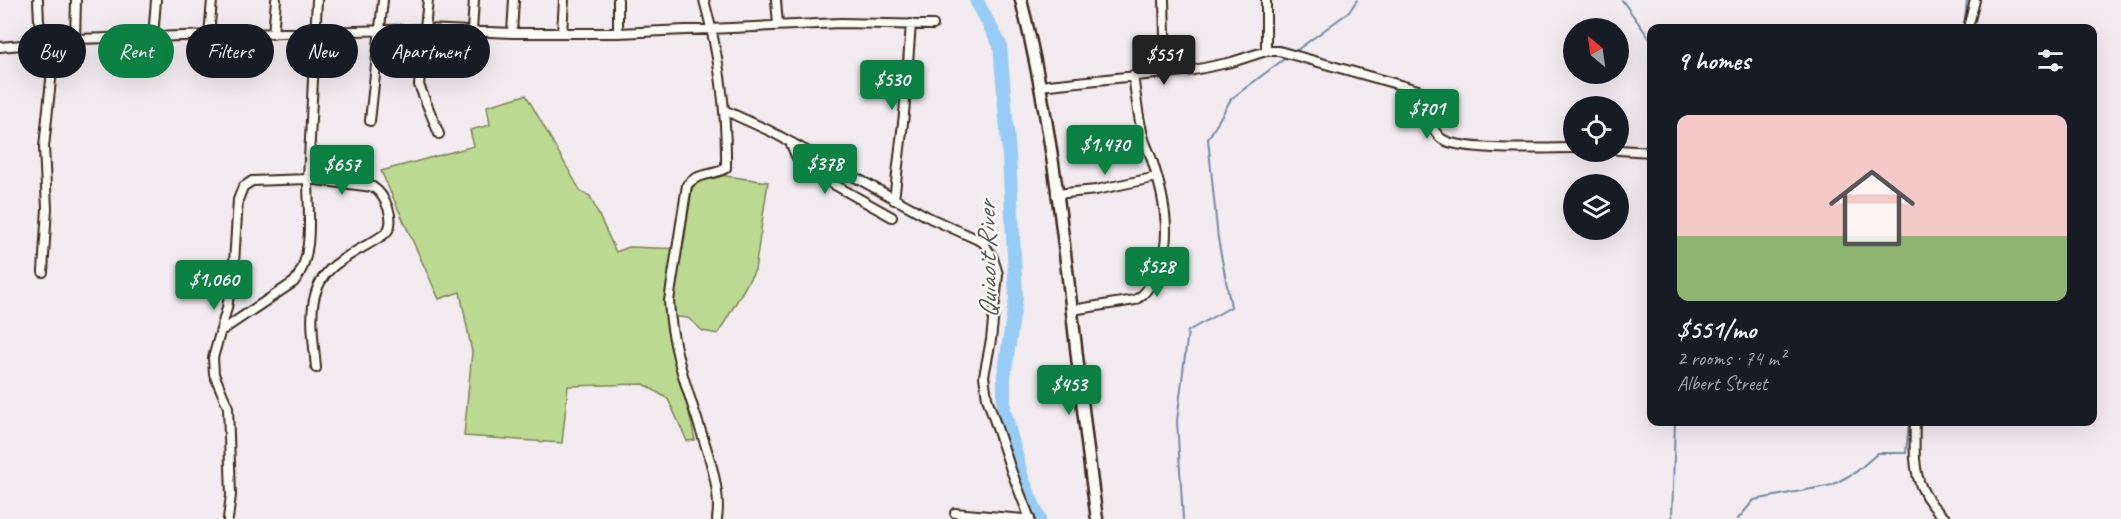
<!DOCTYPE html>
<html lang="en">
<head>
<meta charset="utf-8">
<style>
  :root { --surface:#171b24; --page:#20242c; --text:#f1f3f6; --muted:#9ea1a6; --accent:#0b8043 }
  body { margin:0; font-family:Caveat,sans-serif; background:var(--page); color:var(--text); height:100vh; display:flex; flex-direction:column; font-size:22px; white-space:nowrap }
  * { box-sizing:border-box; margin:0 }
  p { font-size:20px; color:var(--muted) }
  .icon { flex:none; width:33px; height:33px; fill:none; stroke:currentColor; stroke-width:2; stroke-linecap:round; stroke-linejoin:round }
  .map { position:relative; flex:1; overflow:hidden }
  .sheet { position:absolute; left:1647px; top:24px; width:450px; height:402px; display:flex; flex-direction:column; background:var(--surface); border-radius:12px; box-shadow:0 6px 24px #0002 }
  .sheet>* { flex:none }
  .guide { position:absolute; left:18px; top:24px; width:570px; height:54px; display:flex; gap:12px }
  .needle { width:39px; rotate:331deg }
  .buttons { position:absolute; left:1563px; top:18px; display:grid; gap:12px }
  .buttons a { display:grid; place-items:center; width:66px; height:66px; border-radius:50%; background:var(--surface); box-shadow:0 6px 24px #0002; font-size:30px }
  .price { position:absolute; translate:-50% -51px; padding:0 14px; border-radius:6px; background:var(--accent); color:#fff; font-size:20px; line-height:39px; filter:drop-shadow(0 2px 3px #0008) }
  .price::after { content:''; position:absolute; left:50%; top:36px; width:18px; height:14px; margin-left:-9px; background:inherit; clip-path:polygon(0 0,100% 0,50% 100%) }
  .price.current { background:#222; color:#fff }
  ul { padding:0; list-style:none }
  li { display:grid; align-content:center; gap:12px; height:318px; padding:0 30px }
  li span { display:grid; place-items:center; height:186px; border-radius:12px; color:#555 }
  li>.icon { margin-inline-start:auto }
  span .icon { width:108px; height:108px; fill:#fffc; stroke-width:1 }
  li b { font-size:26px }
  h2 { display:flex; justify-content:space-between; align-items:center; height:72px; padding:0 30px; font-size:26px }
  .pill { padding:0 21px; border-radius:27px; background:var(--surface); box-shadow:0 6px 24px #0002; font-size:21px; line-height:54px }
  .pill.current { background:var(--accent); color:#fff }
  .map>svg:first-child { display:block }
  .green { fill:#bcd991; stroke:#7c8258; stroke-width:1.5 }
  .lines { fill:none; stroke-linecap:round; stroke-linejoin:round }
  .stream { stroke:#728b9f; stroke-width:2 }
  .river { stroke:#96ccf5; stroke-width:14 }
  .street-casing { stroke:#3b2a1e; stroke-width:12 }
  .secondary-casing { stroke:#3b2a1e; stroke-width:15 }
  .street { stroke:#fdfcf7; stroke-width:8 }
  .secondary { stroke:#fdfcf7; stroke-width:10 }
  .labels { text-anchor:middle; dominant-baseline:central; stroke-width:4.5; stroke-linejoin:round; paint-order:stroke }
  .water-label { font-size:27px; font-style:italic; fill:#565b5e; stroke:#fdfcf7 }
</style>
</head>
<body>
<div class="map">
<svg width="2121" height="519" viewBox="0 0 2121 519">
  <rect width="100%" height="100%" fill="#f2ebef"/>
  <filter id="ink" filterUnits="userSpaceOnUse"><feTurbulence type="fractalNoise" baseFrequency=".0167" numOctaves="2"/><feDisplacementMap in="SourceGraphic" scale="12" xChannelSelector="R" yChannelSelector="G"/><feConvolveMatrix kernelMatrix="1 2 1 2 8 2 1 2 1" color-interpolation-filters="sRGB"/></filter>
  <g filter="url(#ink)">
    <!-- green -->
    <path class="green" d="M526 95 581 192 590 196 616 252 629 247 683 249 693 183 719 175 768 182 755 270 718 334 703 331 688 318 668 316 695 440 687 441 668 399 644 384 568 386 562 443 464 436 472 352 460 292 439 299 381 171 474 146 470 130 490 125 487 106Z"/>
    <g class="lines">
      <!-- stream -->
      <path class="stream" d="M1622 0 1652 42
        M1964 28 1967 0
        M1293 53 1349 12 1357 0
        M1652 164 1650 185 1652 196
        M1183 519 1177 421 1188 331 1231 307 1218 239 1208 139 1231 99 1288 56
        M1672 519 1675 422
        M1738 519 1754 500 1832 485 1856 472 1878 453H1906L1909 422"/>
      <!-- river -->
      <path class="river" d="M976 0 1000 45 1009 155 1016 297 1004 376V410L1022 478 1039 519"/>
      <defs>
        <path id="street" d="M38 0 39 21 44 44
          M428 0 419 85 439 134
          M704 0C719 55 727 110 726 168 714 176 698 172 687 185L669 301C671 341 684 381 697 419 706 448 722 488 717 519
          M776 0 778 25
          M1164 0 1166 73
          M1266 0V51
          M1968 28 1975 0
          M472 31 474 0
          M562 32 564 0
          M512 33 514 0
          M618 33V0
          M273 34 276 0
          M209 36 212 0
          M153 37 156 0
          M75 39 76 0
          M0 47 55 42
          M1039 86 1194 70 1232 62 1266 51H1279L1418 90 1421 92C1426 107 1429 129 1442 139 1462 152 1547 148 1574 148
          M726 111 770 131 930 218 983 242 993 258 998 274 991 340 984 376 987 398 1011 470 1030 519
          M370 121 383 0
          M790 142 796 156 808 170 892 217
          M1618 150 1652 152
          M1056 194 1096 190 1157 177
          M894 200 904 114 911 24
          M43 272 47 208 44 147 55 42 75 39 426 29 512 33H618L841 23 933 25
          M1072 310 1135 300C1143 296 1146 291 1151 284 1176 248 1165 199 1152 160 1150 153 1146 146 1144 139 1138 118 1136 96 1133 75
          M221 331 294 282C315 257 308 210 308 179L252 181 243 187 238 200 234 263 227 308 213 358 214 374 228 407 231 495 228 519
          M316 368C313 330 302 287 339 262 354 251 371 244 386 233 397 220 385 195 373 187L308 179 317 0
          M1915 422C1914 463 1912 490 1946 519
          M955 513 1023 519"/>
        <path id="secondary" d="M1021 0C1064 170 1072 346 1097 519"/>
      </defs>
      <!-- street casing -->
      <use href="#street" class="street-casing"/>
      <!-- secondary casing -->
      <use href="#secondary" class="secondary-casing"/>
      <!-- street -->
      <use href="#street" class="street"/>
      <!-- secondary -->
      <use href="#secondary" class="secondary"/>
    </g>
  </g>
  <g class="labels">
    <!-- water labels -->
    <g class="water-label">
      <text transform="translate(987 260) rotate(-91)">Quiaoit River</text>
    </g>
  </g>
</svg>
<div class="buttons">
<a><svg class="needle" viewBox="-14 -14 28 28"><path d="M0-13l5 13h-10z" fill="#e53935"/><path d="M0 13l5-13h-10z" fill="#9ea1a6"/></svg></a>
<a><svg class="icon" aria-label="locate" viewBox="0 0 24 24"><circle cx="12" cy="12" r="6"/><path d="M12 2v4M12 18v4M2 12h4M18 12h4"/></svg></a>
<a><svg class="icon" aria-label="layers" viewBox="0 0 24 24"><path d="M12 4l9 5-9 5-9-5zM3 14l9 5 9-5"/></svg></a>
</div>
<b class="price current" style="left:1164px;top:86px">$551</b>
<b class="price" style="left:892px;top:111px">$530</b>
<b class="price" style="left:1427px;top:140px">$701</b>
<b class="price" style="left:1105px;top:176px">$1,470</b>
<b class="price" style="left:825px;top:195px">$378</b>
<b class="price" style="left:342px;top:196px">$657</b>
<b class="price" style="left:1157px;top:298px">$528</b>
<b class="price" style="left:214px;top:311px">$1,060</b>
<b class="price" style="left:1069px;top:416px">$453</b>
<div class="guide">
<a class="pill">Buy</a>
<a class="pill current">Rent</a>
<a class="pill">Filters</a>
<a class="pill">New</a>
<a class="pill">Apartment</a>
</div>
<section class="sheet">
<h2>9 homes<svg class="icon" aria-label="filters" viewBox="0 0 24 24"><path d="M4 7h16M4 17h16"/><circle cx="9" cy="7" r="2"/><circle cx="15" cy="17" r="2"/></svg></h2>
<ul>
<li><span style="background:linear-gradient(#f6c9c9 65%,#8fb573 0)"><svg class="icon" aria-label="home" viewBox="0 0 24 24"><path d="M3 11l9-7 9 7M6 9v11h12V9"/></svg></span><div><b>$551/mo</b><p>2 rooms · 74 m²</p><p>Albert Street</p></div></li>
</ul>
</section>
</div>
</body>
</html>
